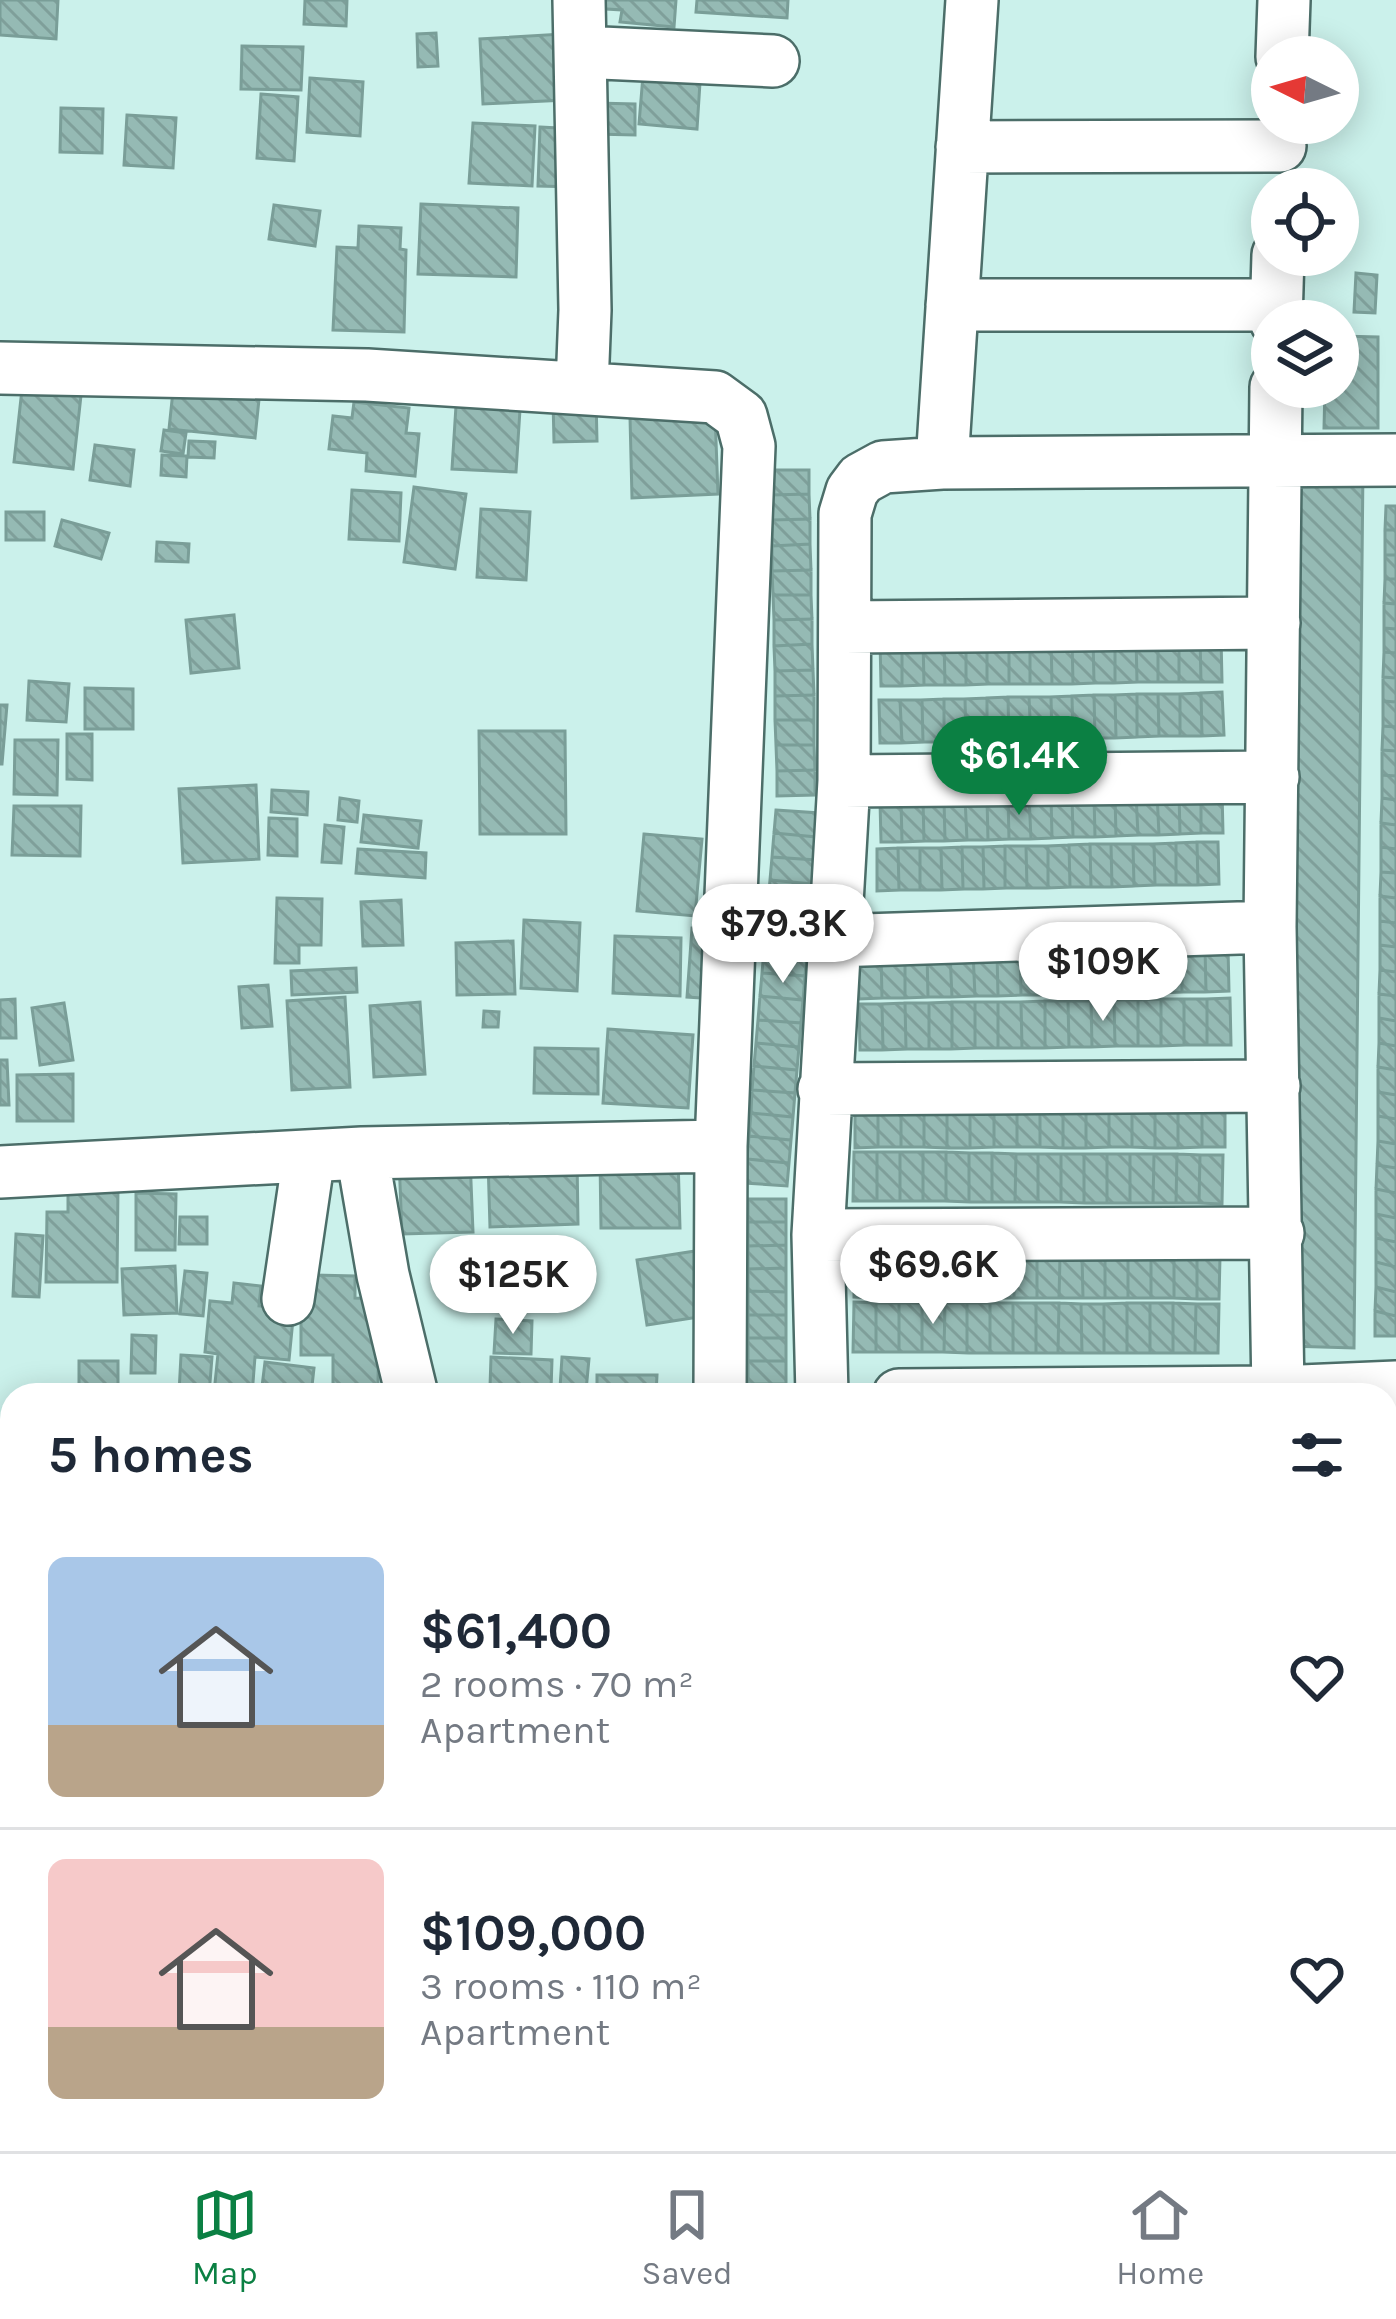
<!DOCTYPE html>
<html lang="en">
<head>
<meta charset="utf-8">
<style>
  :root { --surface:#fff; --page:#f6f6f7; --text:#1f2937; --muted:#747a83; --line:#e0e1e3; --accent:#0b8043 }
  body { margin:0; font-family:Karla,sans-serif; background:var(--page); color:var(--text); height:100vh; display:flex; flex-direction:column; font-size:45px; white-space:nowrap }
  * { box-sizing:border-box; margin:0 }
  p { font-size:39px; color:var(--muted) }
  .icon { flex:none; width:66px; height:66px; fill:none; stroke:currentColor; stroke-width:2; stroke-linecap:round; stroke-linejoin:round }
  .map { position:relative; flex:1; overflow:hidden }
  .details { position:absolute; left:0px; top:1383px; width:1398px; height:768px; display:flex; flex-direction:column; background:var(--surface); border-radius:36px 36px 0 0; box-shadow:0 6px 30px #0003 }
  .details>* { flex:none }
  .needle { width:78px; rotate:275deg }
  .tools { position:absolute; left:1251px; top:36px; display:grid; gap:24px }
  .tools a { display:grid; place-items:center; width:108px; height:108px; border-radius:50%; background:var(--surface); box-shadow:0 6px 30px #0003; font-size:60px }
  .price { position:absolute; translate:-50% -102px; padding:0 27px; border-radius:42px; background:#fff; color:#222; font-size:39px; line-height:78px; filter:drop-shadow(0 3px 6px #0008) }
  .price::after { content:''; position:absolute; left:50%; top:72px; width:36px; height:27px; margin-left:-18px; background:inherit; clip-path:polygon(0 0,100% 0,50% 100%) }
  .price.selected { background:var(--accent); color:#fff }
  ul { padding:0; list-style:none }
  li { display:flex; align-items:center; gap:36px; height:300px; padding:0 48px }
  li+li { border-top:3px solid var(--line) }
  li span { display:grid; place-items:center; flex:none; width:336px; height:240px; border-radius:18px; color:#555 }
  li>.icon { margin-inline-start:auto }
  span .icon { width:144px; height:144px; fill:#fffc; stroke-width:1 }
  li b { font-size:51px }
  h2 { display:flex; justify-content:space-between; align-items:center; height:144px; padding:0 48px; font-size:51px }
  .menu { display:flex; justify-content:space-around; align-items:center; height:168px; border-top:3px solid var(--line); background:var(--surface); font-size:33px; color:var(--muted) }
  .menu a { display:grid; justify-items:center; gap:6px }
  .menu .selected { color:var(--accent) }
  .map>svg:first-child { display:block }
  .building { fill:url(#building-back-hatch); stroke:#7a9e98; stroke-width:3 }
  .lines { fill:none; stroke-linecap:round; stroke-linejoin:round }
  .minor-casing { stroke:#4c6e69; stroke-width:56 }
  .minor { stroke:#fff; stroke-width:51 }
</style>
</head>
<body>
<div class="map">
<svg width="1396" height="2151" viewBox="0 0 1396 2151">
  <defs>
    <pattern id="building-back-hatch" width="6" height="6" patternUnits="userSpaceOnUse" patternTransform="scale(3)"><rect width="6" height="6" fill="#95bab4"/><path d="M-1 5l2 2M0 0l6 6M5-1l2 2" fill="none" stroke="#7f9f9a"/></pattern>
  </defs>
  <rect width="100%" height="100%" fill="#cbf1eb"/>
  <!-- building -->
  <path class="building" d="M0 0H58L56 39 0 35Z
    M305 0H347L346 26 304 24Z
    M591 0H676L674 27 620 22 622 10 590 8Z
    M697 0H788L787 18 696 12Z
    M436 33 438 66 418 67 417 34Z
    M562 34 566 100 483 104 480 39Z
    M242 46 303 47 301 90 241 89Z
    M644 63 701 67 697 129 639 124Z
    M310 78 363 82 360 136 307 132Z
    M261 94 298 97 294 161 257 158Z
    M595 103 635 104V135L594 134Z
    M61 108 103 109 102 153 60 152Z
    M127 115 176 118 173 168 124 165Z
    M473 123 535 126 532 186 469 183Z
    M540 127 577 129 576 187 538 186Z
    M421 204 518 208 516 277 418 274Z
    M274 205 320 211 315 246 269 239Z
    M359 226 401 228 400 249 406 250 404 332 333 330 337 247 358 248Z
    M1356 273 1377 275 1375 313 1354 312Z
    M1338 336 1378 337V428H1324L1325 387H1338Z
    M175 372 261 380 255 438 169 429Z
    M23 380 82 386 73 469 14 462Z
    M457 390 521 394 516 472 452 469Z
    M596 398 597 441 554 442 553 400Z
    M354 402 409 408 406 433 419 434 415 476 366 471 367 453 329 449 333 416 352 418Z
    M715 414 718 494 632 498 630 417Z
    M164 430 186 433 183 454 161 451Z
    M189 441 215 442 214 458 188 457Z
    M95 445 134 450 130 486 90 480Z
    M162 455 187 456 186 477 161 475Z
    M1299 466 1363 467 1354 1348 1288 1346Z
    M770 470H809V494L771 495Z
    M414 487 466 494 455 569 404 562Z
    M352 490 401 493 399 541 349 539Z
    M809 494 810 519 772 520 771 495Z
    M1386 506H1396V530H1385Z
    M481 509 530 512 526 580 477 577Z
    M6 512H44V540H6Z
    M810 519V544L772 546V520Z
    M62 520 109 533 101 559 55 546Z
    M1385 530H1396V555H1385Z
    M157 542 189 544 188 562 156 561Z
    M810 544 811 570 772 571V546Z
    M1385 555H1396V579H1385Z
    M811 570V595H773L772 571Z
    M1385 579H1396V604L1384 603Z
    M773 595H811L812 619 774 620Z
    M1384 603 1396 604V629L1384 628Z
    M234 615 239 668 191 673 186 620Z
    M812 619V644L774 646V620Z
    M1384 628 1396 629V653L1384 652Z
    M1136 636 1137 682 1115 683V637Z
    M1136 636H1158V682H1137Z
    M1158 636H1179V682H1158Z
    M1179 636H1200L1201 682H1179Z
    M1200 636H1221L1222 682H1201Z
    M1093 637 1094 683 1073 684 1072 638Z
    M1093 637H1115V683H1094Z
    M987 638V684L966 685V639Z
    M987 638H1009V684H987Z
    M1009 638H1030V684H1009Z
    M1030 638H1051L1052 684H1030Z
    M1051 638H1072L1073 684H1052Z
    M923 639 924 685 902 686V640Z
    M923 639H944L945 685H924Z
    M944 639H966V685H945Z
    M880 640H902V686H881Z
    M812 644 813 670 775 671 774 646Z
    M1384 652 1396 653V678L1383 677Z
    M813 670 814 695 775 696V671Z
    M1383 677 1396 678V702L1383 701Z
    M29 681 69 684 66 722 27 720Z
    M85 688 133 689V729H85Z
    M1222 692 1224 735 1202 736 1201 693Z
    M1201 693 1202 736H1180V694Z
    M1137 694H1158L1159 736 1137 737Z
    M1137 694V737L1116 738 1115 695Z
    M1158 694H1180V736H1159Z
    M814 695V720H775V696Z
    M1094 695H1115L1116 738H1095Z
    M1094 695 1095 738 1073 739 1072 696Z
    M1072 696 1073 739H1052L1051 697Z
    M1008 697H1029L1031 739 1009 740Z
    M1008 697 1009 740 987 741V698Z
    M1029 697H1051L1052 739H1031Z
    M987 698V741H966L965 699Z
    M944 699H965L966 741 944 742Z
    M944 699V742H923L922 700Z
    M879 700H900L902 743H880Z
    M900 700H922L923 742 902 743Z
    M1383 701 1396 702V727L1383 726Z
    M0 705H7L2 764H0Z
    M775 720H814V745H776Z
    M1383 726 1396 727V751L1382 750Z
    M479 731H565L566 834H480Z
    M67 734H92V780L67 779Z
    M15 740H58L57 795 14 794Z
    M776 745H814L815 770 777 771Z
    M1382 750 1396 751V776L1382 775Z
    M815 770V795L777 796V771Z
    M1382 775 1396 776V800L1382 798Z
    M256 785 259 859 183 863 179 789Z
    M272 790 308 792 307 815 271 812Z
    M1222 791 1223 833H1201V792Z
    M1201 792V833L1180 834 1179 793Z
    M1157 793 1159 835H1138L1136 794Z
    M1157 793H1179L1180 834 1159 835Z
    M1136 794 1138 835 1116 836 1115 795Z
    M1072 795 1073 837 1052 838 1051 796Z
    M1072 795H1094L1095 837H1073Z
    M1094 795H1115L1116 836 1095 837Z
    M1029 796 1031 839H1009L1008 797Z
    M1029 796H1051L1052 838 1031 839Z
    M1008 797 1009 839 988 840 987 798Z
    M340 798 359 801 357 822 338 820Z
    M965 798 967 840 945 841 944 799Z
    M965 798H987L988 840H967Z
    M1382 798 1396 800V825L1381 823Z
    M944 799 945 841H924L923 800Z
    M901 800 902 842H881L880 801Z
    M901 800H923L924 841 902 842Z
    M14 806H81L80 856 12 855Z
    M776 810 819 813 817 837 774 833Z
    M364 815 421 821 418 848 361 842Z
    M269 818 297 819V856L268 855Z
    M1381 823 1396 825V849L1381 847Z
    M325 825 344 827 341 863 322 862Z
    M774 833 817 837 815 860 772 857Z
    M644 834 702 839 695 916 637 911Z
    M1197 842H1218L1219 884 1198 885Z
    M1197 842 1198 885H1176V843Z
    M1176 843V885H1155L1154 844Z
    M1090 844H1111L1112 887H1091Z
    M1090 844 1091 887H1070L1069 845Z
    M1111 844H1133L1134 886 1112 887Z
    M1133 844H1154L1155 885 1134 886Z
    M1069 845 1070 887 1048 888V846Z
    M1005 846H1026L1027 888H1005Z
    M1005 846V888L984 889 983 847Z
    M1026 846H1048V888H1027Z
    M962 847H983L984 889H963Z
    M962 847 963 889 942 890 941 848Z
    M1381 847 1396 849V873L1381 872Z
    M898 848H920V890H899Z
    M898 848 899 890 877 891V849Z
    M920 848H941L942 890H920Z
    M358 849 426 853 425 878 356 873Z
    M772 857 815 860 813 884 770 880Z
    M1381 872 1396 873V898L1380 896Z
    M770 880 813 884 811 907 768 903Z
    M1380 896 1396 898V923L1380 921Z
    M277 898 322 899 321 945H299V963H275Z
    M401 900 403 945 363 946 361 902Z
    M768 903 811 907 809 930 766 927Z
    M524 920 580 923 577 991 521 988Z
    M1380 921 1396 923V947L1380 945Z
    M766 927 809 930 807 953 764 950Z
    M692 928 721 930 716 999 687 997Z
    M615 936 681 938 680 996 613 993Z
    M513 941 515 994 457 995 456 943Z
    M1380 945 1396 947V972L1380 970Z
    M1205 947 1206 992H1182V948Z
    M1205 947H1228L1229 991 1206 992Z
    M1159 948V993H1136V949Z
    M1159 948H1182V992L1159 993Z
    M1112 949 1113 994H1090L1089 950Z
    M1112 949H1136V993L1113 994Z
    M764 950 807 953 805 976 762 973Z
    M1066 950 1067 995H1044L1043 951Z
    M1066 950H1089L1090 994 1067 995Z
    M1020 951 1021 995 998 996 997 952Z
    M1020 951H1043L1044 995H1021Z
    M973 952 975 996 952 997 950 953Z
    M973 952H997L998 996H975Z
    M927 953 928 997 905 998V954Z
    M927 953H950L952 997H928Z
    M881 954 882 998 859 999 858 955Z
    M881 954H905V998H882Z
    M356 968 357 992 292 995 291 971Z
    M1380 970 1396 972V996L1379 994Z
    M762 973 805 976 803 1000 760 996Z
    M268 985 272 1026 242 1028 239 987Z
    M1379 994 1396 996V1021L1379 1018Z
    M760 996 803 1000 801 1023 758 1020Z
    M345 997 350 1087 292 1090 287 1001Z
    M1230 998 1231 1045H1207V999Z
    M15 999 16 1038H0V1000Z
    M1161 999H1184V1045L1161 1046Z
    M1161 999V1046H1138V1000Z
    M1184 999H1207V1045H1184Z
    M1114 1000H1138V1046H1115Z
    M1114 1000 1115 1046 1092 1047 1091 1001Z
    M1045 1001H1068L1069 1047 1045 1048Z
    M1045 1001V1048H1022L1021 1002Z
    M1068 1001H1091L1092 1047H1069Z
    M420 1002 425 1074 374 1077 370 1006Z
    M952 1002H975V1048L952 1049Z
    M952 1002V1049H929V1003Z
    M975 1002H998V1048H975Z
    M998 1002H1021L1022 1048H998Z
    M64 1003 73 1060 40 1065 32 1008Z
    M905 1003H929V1049H906Z
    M905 1003 906 1049 883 1050 882 1004Z
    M859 1004H882L883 1050H860Z
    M484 1011 499 1012 498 1027H483Z
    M1379 1018 1396 1021V1046L1379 1043Z
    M758 1020 801 1023 799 1047 756 1043Z
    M608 1029 693 1035 688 1108 603 1103Z
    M756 1043 799 1047 797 1070 754 1066Z
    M1379 1043 1396 1046V1070L1378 1067Z
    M535 1048 598 1049V1094L534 1093Z
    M0 1060H7L9 1105H0Z
    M754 1066 797 1070 795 1093 752 1090Z
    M1378 1067 1396 1070V1095L1378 1092Z
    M73 1074V1121H17V1075Z
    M752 1090 795 1093 793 1117 751 1113Z
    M1378 1092 1396 1095V1119L1378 1116Z
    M901 1103V1147H878V1104Z
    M901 1103H924V1147H901Z
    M924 1103 947 1104V1148L924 1147Z
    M994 1103V1147L970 1148V1104Z
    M994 1103H1017V1147H994Z
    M1017 1103 1040 1104V1147H1017Z
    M1109 1103V1147L1086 1148V1104Z
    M1109 1103H1132V1147H1109Z
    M1132 1103 1155 1104V1148L1132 1147Z
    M1225 1103V1147H1202V1104Z
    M855 1104H878V1147L855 1148Z
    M947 1104H970V1148H947Z
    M1040 1104H1063V1148L1040 1147Z
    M1063 1104H1086V1148H1063Z
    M1155 1104H1178V1148H1155Z
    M1178 1104H1202V1147L1178 1148Z
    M751 1113 793 1117 791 1140 749 1136Z
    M1378 1116 1396 1119V1144L1378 1141Z
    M749 1136 791 1140 789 1163 747 1159Z
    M1378 1141 1396 1144V1168L1377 1165Z
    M854 1152H877V1201H853Z
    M877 1152H900V1201H877Z
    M900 1152H923V1201H900Z
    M923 1152H946V1201H923Z
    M946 1152 969 1153V1202L946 1201Z
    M969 1153H992V1202H969Z
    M992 1153 1016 1154 1015 1202H992Z
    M1016 1154H1038V1202H1015Z
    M1038 1154H1061V1202H1038Z
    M1061 1154H1084V1203L1061 1202Z
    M1084 1154H1107V1203H1084Z
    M1107 1154H1130V1203H1107Z
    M1130 1154H1154L1153 1203H1130Z
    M1154 1154H1177L1176 1203H1153Z
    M1177 1154 1200 1155 1199 1203H1176Z
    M1200 1155H1223L1222 1204 1199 1203Z
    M470 1157 473 1232 402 1234 399 1159Z
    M577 1157 578 1224 490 1227 488 1160Z
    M678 1157 680 1228H601L600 1158Z
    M747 1159 789 1163 787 1186 745 1183Z
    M1377 1165 1396 1168V1193L1376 1189Z
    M68 1186H118L117 1282H46L47 1212H68Z
    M1376 1189 1396 1193V1218L1376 1214Z
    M136 1193 176 1194 175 1250H136Z
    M748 1199H786V1222H748Z
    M1376 1214 1396 1218V1242L1376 1238Z
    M180 1217H207V1244H179Z
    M748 1222H786V1245L748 1246Z
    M16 1234 43 1236 39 1297 13 1296Z
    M1376 1238 1396 1242V1267L1376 1262Z
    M786 1245V1268L748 1269V1246Z
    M695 1251 705 1316 647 1325 637 1260Z
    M854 1255 877 1256 876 1298 854 1297Z
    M877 1256H899L900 1298H876Z
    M899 1256H922V1298H900Z
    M922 1256H946L945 1298H922Z
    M946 1256H968V1298H945Z
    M968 1256H991V1298H968Z
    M991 1256H1014V1298H991Z
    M1014 1256H1037V1298H1014Z
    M1037 1256H1060L1059 1298H1037Z
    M1060 1256H1082L1083 1298H1059Z
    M1082 1256H1105V1298H1083Z
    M1105 1256H1128V1298H1105Z
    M1128 1256H1151V1298H1128Z
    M1151 1256H1174V1298H1151Z
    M1174 1256 1197 1257V1299L1174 1298Z
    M1197 1257H1220L1219 1299H1197Z
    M1376 1262 1396 1267V1292L1376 1287Z
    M175 1266 177 1313 124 1315 122 1269Z
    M786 1268V1292L748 1291V1269Z
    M185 1271 207 1273 203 1316 180 1314Z
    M313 1275 355 1276V1298L379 1299 378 1386H333V1355H301V1302Z
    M234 1283 261 1286 259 1306 294 1309 289 1360 255 1357 252 1395 214 1393 218 1354 205 1352 210 1301 232 1303Z
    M1376 1287 1396 1292V1316L1375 1311Z
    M748 1291 786 1292V1315H748Z
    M854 1302 876 1303V1352H853Z
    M876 1303H899V1352H876Z
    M899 1303H922V1352H899Z
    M922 1303H945L944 1352H922Z
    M945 1303H967V1353L944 1352Z
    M967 1303H990V1353H967Z
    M990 1303H1013V1353H990Z
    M1013 1303H1036V1353H1013Z
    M1036 1303H1059L1058 1353H1036Z
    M1059 1303 1081 1304 1082 1353H1058Z
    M1127 1303H1150V1353H1127Z
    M1127 1303V1353H1104V1304Z
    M1150 1303H1173V1353H1150Z
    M1173 1303 1196 1304 1195 1353H1173Z
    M1081 1304H1104V1353H1082Z
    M1196 1304H1219L1218 1353H1195Z
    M1375 1311 1396 1316V1336H1375Z
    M748 1315H786V1338H748Z
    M496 1319 532 1321 531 1354 494 1353Z
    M132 1335 156 1336 155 1373H131Z
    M748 1338H786V1361H748Z
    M181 1355 212 1357 209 1395 179 1393Z
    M491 1357 552 1360 551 1390 490 1387Z
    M562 1357 589 1359 586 1391 560 1388Z
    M79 1361H118V1395H79Z
    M748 1361H786V1384H748Z
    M265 1362 314 1368 311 1395H261Z
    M597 1375H657L656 1395H597Z
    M748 1384H786V1395H748Z
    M0 1759H7L6 1829H0Z
    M0 1839H10L11 1866H0Z
    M677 2139H712L711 2151H676Z
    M719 2140 751 2141 750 2151H718Z"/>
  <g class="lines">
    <defs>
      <path id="minor" d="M579 0 585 310 582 387
        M580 52 773 61
        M1282 57 1284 0
        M962 147 1280 146
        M952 305H1277
        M1276 321 1278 255
        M0 368 367 375 715 397 741 416 749 446 721 1146 720 1395
        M1276 387 1270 927 1278 1392 1396 1387
        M942 463 972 0
        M845 627 1274 623
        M844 781 1273 777
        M833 941 1270 927
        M824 1089 1274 1086
        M362 1153 383 1275 412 1395
        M0 1172 362 1153 721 1146
        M818 1235 1278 1233
        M288 1299 309 1156
        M822 1395 818 1235 844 781 845 514 852 491 861 479 883 467 942 463 1396 460
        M899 1395 1278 1392V1395
        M1386 1556 1396 1557
        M1386 1711H1396
        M1386 1885H1396
        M0 1935H12
        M650 2151V2139"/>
    </defs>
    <!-- minor casing -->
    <use href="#minor" class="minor-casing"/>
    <!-- minor -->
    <use href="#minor" class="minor"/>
  </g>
</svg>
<div class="tools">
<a><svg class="needle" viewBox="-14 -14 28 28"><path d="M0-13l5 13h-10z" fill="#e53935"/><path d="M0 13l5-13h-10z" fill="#747a83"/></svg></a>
<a><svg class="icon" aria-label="locate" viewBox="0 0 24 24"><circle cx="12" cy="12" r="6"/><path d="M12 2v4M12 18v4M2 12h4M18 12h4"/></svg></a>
<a><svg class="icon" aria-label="layers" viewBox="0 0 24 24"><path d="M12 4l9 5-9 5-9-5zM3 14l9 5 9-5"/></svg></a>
</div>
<b class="price selected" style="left:1019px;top:818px">$61.4K</b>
<b class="price" style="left:783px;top:986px">$79.3K</b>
<b class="price" style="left:1103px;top:1024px">$109K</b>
<b class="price" style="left:933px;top:1327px">$69.6K</b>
<b class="price" style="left:513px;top:1337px">$125K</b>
<section class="details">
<h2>5 homes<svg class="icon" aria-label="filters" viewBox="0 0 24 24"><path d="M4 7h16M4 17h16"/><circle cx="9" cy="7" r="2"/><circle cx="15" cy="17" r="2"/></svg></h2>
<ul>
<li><span style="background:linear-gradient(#a9c7e8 70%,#b9a48a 0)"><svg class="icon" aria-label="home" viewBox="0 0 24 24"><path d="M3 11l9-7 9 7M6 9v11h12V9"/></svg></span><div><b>$61,400</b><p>2 rooms · 70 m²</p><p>Apartment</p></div><svg class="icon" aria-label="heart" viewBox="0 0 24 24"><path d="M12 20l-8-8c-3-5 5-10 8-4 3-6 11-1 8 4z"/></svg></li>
<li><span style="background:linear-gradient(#f6c9c9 70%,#b9a48a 0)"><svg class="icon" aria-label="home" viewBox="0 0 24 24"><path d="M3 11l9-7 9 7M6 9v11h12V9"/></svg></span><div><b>$109,000</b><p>3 rooms · 110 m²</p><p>Apartment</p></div><svg class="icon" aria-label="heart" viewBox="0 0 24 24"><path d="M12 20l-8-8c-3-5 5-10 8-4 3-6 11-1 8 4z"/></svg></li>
</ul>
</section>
</div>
<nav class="menu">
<a class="selected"><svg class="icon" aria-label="map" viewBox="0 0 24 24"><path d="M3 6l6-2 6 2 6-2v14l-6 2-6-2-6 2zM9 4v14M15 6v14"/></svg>Map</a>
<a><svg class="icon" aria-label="saved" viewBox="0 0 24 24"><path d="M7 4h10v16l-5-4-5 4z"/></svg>Saved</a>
<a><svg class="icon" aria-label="home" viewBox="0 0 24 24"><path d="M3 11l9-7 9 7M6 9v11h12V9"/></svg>Home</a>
</nav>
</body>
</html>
